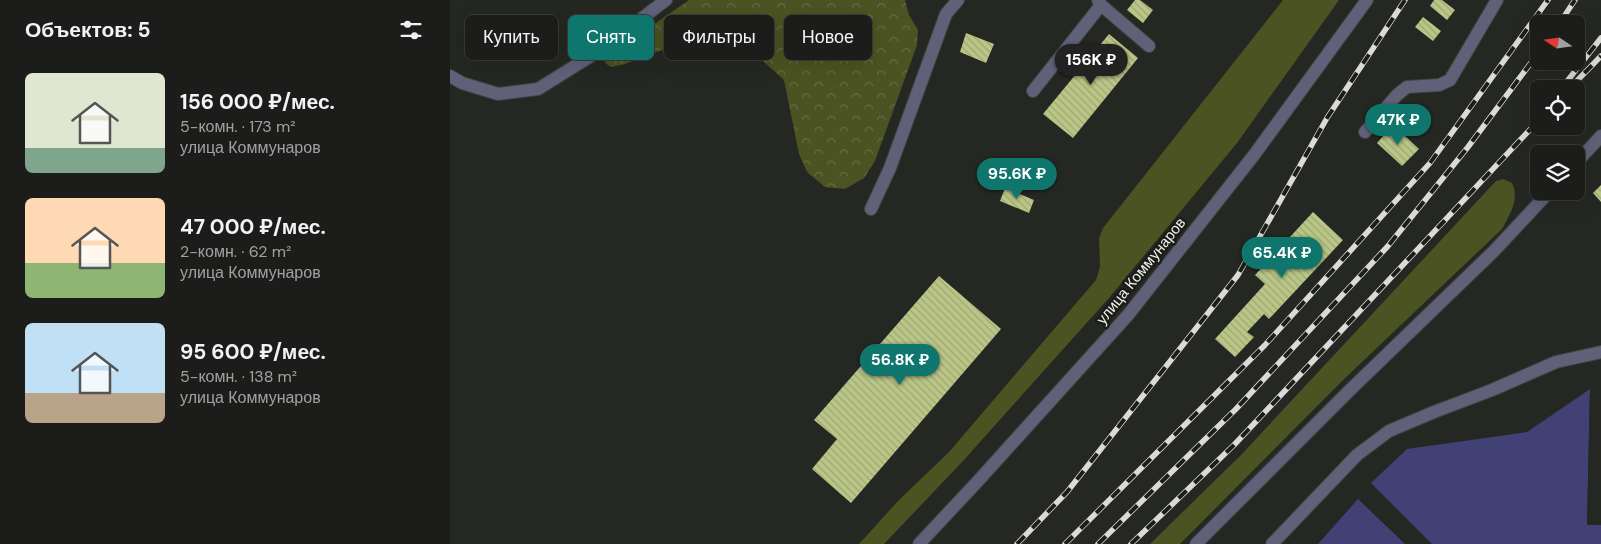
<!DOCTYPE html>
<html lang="ru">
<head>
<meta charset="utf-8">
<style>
  :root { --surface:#1c1d1a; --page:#252623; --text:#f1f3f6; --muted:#a0a2a2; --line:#3a3b39; --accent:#0f766e }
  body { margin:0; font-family:"DM Sans",sans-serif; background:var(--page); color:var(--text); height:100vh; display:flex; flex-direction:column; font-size:19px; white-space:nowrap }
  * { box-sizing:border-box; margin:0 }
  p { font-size:16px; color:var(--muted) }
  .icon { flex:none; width:28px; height:28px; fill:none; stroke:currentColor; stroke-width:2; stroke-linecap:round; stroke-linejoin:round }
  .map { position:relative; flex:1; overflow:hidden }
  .side { display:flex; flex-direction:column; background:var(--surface); width:450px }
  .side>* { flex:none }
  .banner { position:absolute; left:15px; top:15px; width:475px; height:45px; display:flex; gap:10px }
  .needle { width:32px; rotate:283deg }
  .tools { position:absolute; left:1080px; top:15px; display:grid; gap:10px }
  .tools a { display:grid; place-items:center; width:55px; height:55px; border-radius:8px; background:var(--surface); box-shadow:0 5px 20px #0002,0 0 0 1px var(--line); font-size:25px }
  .price { position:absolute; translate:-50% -42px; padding:0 11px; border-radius:18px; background:var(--accent); color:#fff; font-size:16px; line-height:32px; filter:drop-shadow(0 1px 2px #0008) }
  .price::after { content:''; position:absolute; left:50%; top:30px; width:15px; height:11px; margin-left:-8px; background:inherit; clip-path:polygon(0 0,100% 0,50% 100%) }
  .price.current { background:#222; color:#fff }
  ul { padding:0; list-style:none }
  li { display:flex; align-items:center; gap:15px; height:125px; padding:0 25px }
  li span { display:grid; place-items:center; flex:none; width:140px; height:100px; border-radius:8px; color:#555 }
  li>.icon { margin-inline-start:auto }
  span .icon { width:60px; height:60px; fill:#fffc; stroke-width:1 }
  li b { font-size:21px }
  h2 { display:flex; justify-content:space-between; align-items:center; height:60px; padding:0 25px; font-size:21px }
  .pill { padding:0 18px; border-radius:8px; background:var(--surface); box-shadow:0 5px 20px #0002,0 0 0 1px var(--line); font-size:18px; line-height:45px }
  .pill.current { background:var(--accent); color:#fff }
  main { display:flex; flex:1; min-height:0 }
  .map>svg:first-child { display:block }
  .grass { fill:#4b5322 }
  .forest { fill:url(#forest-crowns) }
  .water { fill:#414175 }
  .pier { fill:#252722 }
  .building { fill:url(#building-back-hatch) }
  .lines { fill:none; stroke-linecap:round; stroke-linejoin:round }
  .service-casing { stroke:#41433f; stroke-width:14 }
  .minor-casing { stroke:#41433f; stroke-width:14 }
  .service { stroke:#5f6179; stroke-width:12 }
  .minor { stroke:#5f6179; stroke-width:12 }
  .rail-casing { stroke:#dadbd8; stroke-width:5.5 }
  .rail { stroke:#1c1d18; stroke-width:4; stroke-dasharray:11; stroke-linecap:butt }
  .labels { text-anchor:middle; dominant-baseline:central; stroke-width:5; stroke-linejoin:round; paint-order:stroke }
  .street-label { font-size:15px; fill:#f0f1ee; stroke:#1c1d18 }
</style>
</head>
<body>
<main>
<section class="side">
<h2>Объектов: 5<svg class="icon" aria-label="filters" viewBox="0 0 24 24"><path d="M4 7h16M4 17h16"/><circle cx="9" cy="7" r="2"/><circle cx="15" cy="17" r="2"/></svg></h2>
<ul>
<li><span style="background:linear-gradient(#dfe7d0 75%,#7fa58c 0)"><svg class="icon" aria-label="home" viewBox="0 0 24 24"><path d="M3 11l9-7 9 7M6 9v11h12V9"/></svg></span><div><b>156 000 ₽/мес.</b><p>5-комн. · 173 m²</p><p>улица Коммунаров</p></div></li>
<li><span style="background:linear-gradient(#ffd9b3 65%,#8fb573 0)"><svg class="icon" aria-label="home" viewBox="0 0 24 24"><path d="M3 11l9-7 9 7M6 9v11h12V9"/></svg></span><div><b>47 000 ₽/мес.</b><p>2-комн. · 62 m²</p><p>улица Коммунаров</p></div></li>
<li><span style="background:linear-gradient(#bfe0f5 70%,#b9a48a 0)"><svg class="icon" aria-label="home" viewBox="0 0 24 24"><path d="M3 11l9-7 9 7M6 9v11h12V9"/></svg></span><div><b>95 600 ₽/мес.</b><p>5-комн. · 138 m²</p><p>улица Коммунаров</p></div></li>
</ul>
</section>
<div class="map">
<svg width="1151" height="544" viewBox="0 0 1151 544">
  <defs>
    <pattern id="forest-crowns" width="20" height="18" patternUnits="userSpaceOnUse" patternTransform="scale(1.25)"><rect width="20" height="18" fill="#4b5322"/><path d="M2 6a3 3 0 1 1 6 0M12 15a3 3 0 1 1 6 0" fill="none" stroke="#656c42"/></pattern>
    <pattern id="building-back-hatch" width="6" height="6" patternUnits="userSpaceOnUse" patternTransform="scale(1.25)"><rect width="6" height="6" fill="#bac686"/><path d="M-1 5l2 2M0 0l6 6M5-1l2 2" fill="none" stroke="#9ea676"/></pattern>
  </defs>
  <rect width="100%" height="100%" fill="#252722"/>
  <!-- grass -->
  <path class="grass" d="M833 0H889L787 143 659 298 513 461 434 544H409L448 501 499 452 646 280 650 267 649 238 653 228Z
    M1053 179 1062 183C1070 199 1060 214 1052 229L892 381 730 544H700L791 455 1046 181Z"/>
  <!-- forest -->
  <path class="forest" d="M239 0H455L459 15 468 30 467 45 425 161 414 178 395 189 375 187 357 172 349 154 334 80 312 60 280 47 257 43 225 46 203 53 175 64 161 67 155 63 157 57Z"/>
  <!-- water -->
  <path class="water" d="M1140 389 1137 524 1151 525V544H982L921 483 957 449 1077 432Z
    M908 499 955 544H868Z"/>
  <!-- pier -->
  <path class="pier" d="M1140 389H1143L1139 522 1151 523V525H1137Z"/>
  <!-- building -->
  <path class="building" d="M685 0H690L703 10 693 23 677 10Z
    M984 0H992L1005 10 997 20 980 6Z
    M973 17 991 31 983 41 965 27Z
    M516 33 544 44 536 63 510 52Z
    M659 34 688 58 623 138 593 114Z
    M943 125 969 149 952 166 927 143Z
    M1151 185V202L1143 193Z
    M555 188 584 200 579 213 550 201Z
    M863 212 893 240 819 319 814 314 797 332 804 337 785 357 765 339 815 284 805 275Z
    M489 276 551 329 401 503 362 469 387 439 364 420Z"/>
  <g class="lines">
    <defs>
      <path id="service" d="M651 5 699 46
        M0 76 12 83 48 94 88 89 149 51 216 0
        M583 91 651 5 648 0
        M915 132 947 95 957 87 989 85 1000 80 1047 0
        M1126 163 1151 136
        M421 209 440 168 496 14 508 0
        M746 544 900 390 1044 251 1100 191
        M822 544 907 455 939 431 984 412 1042 390 1106 362 1151 352"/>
      <path id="minor" d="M469 544 528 481 678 315 804 155 917 0"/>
    </defs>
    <!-- service casing -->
    <use href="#service" class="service-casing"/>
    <!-- minor casing -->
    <use href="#minor" class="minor-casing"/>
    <!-- service -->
    <use href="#service" class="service"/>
    <!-- minor -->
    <use href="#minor" class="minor"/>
    <defs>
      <path id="rail" d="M1109 24 1125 0
        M1111 89 1151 38
        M1119 89 1151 56
        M567 544 617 492 788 275 877 118 955 0
        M615 544 815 345 980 163 1098 0
        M648 544 786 409 938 246 1018 147 1089 52
        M681 544 784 445 1089 120"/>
    </defs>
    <!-- rail casing -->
    <use href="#rail" class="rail-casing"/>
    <!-- rail -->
    <use href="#rail" class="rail"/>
  </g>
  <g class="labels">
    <!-- street labels -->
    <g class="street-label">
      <text transform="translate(691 271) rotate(-51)">улица Коммунаров</text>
    </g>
  </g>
</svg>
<div class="tools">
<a><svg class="needle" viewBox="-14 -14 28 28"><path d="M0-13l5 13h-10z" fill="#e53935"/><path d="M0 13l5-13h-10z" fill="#a0a2a2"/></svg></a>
<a><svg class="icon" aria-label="locate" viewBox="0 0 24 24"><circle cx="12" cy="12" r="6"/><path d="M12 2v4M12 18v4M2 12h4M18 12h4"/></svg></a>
<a><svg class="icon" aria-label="layers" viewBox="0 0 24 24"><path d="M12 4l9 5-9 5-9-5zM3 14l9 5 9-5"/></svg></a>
</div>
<b class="price current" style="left:641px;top:86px">156K ₽</b>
<b class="price" style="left:948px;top:146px">47K ₽</b>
<b class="price" style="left:567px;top:200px">95.6K ₽</b>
<b class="price" style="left:832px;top:279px">65.4K ₽</b>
<b class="price" style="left:450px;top:386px">56.8K ₽</b>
<div class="banner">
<a class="pill">Купить</a>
<a class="pill current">Снять</a>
<a class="pill">Фильтры</a>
<a class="pill">Новое</a>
</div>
</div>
</main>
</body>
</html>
